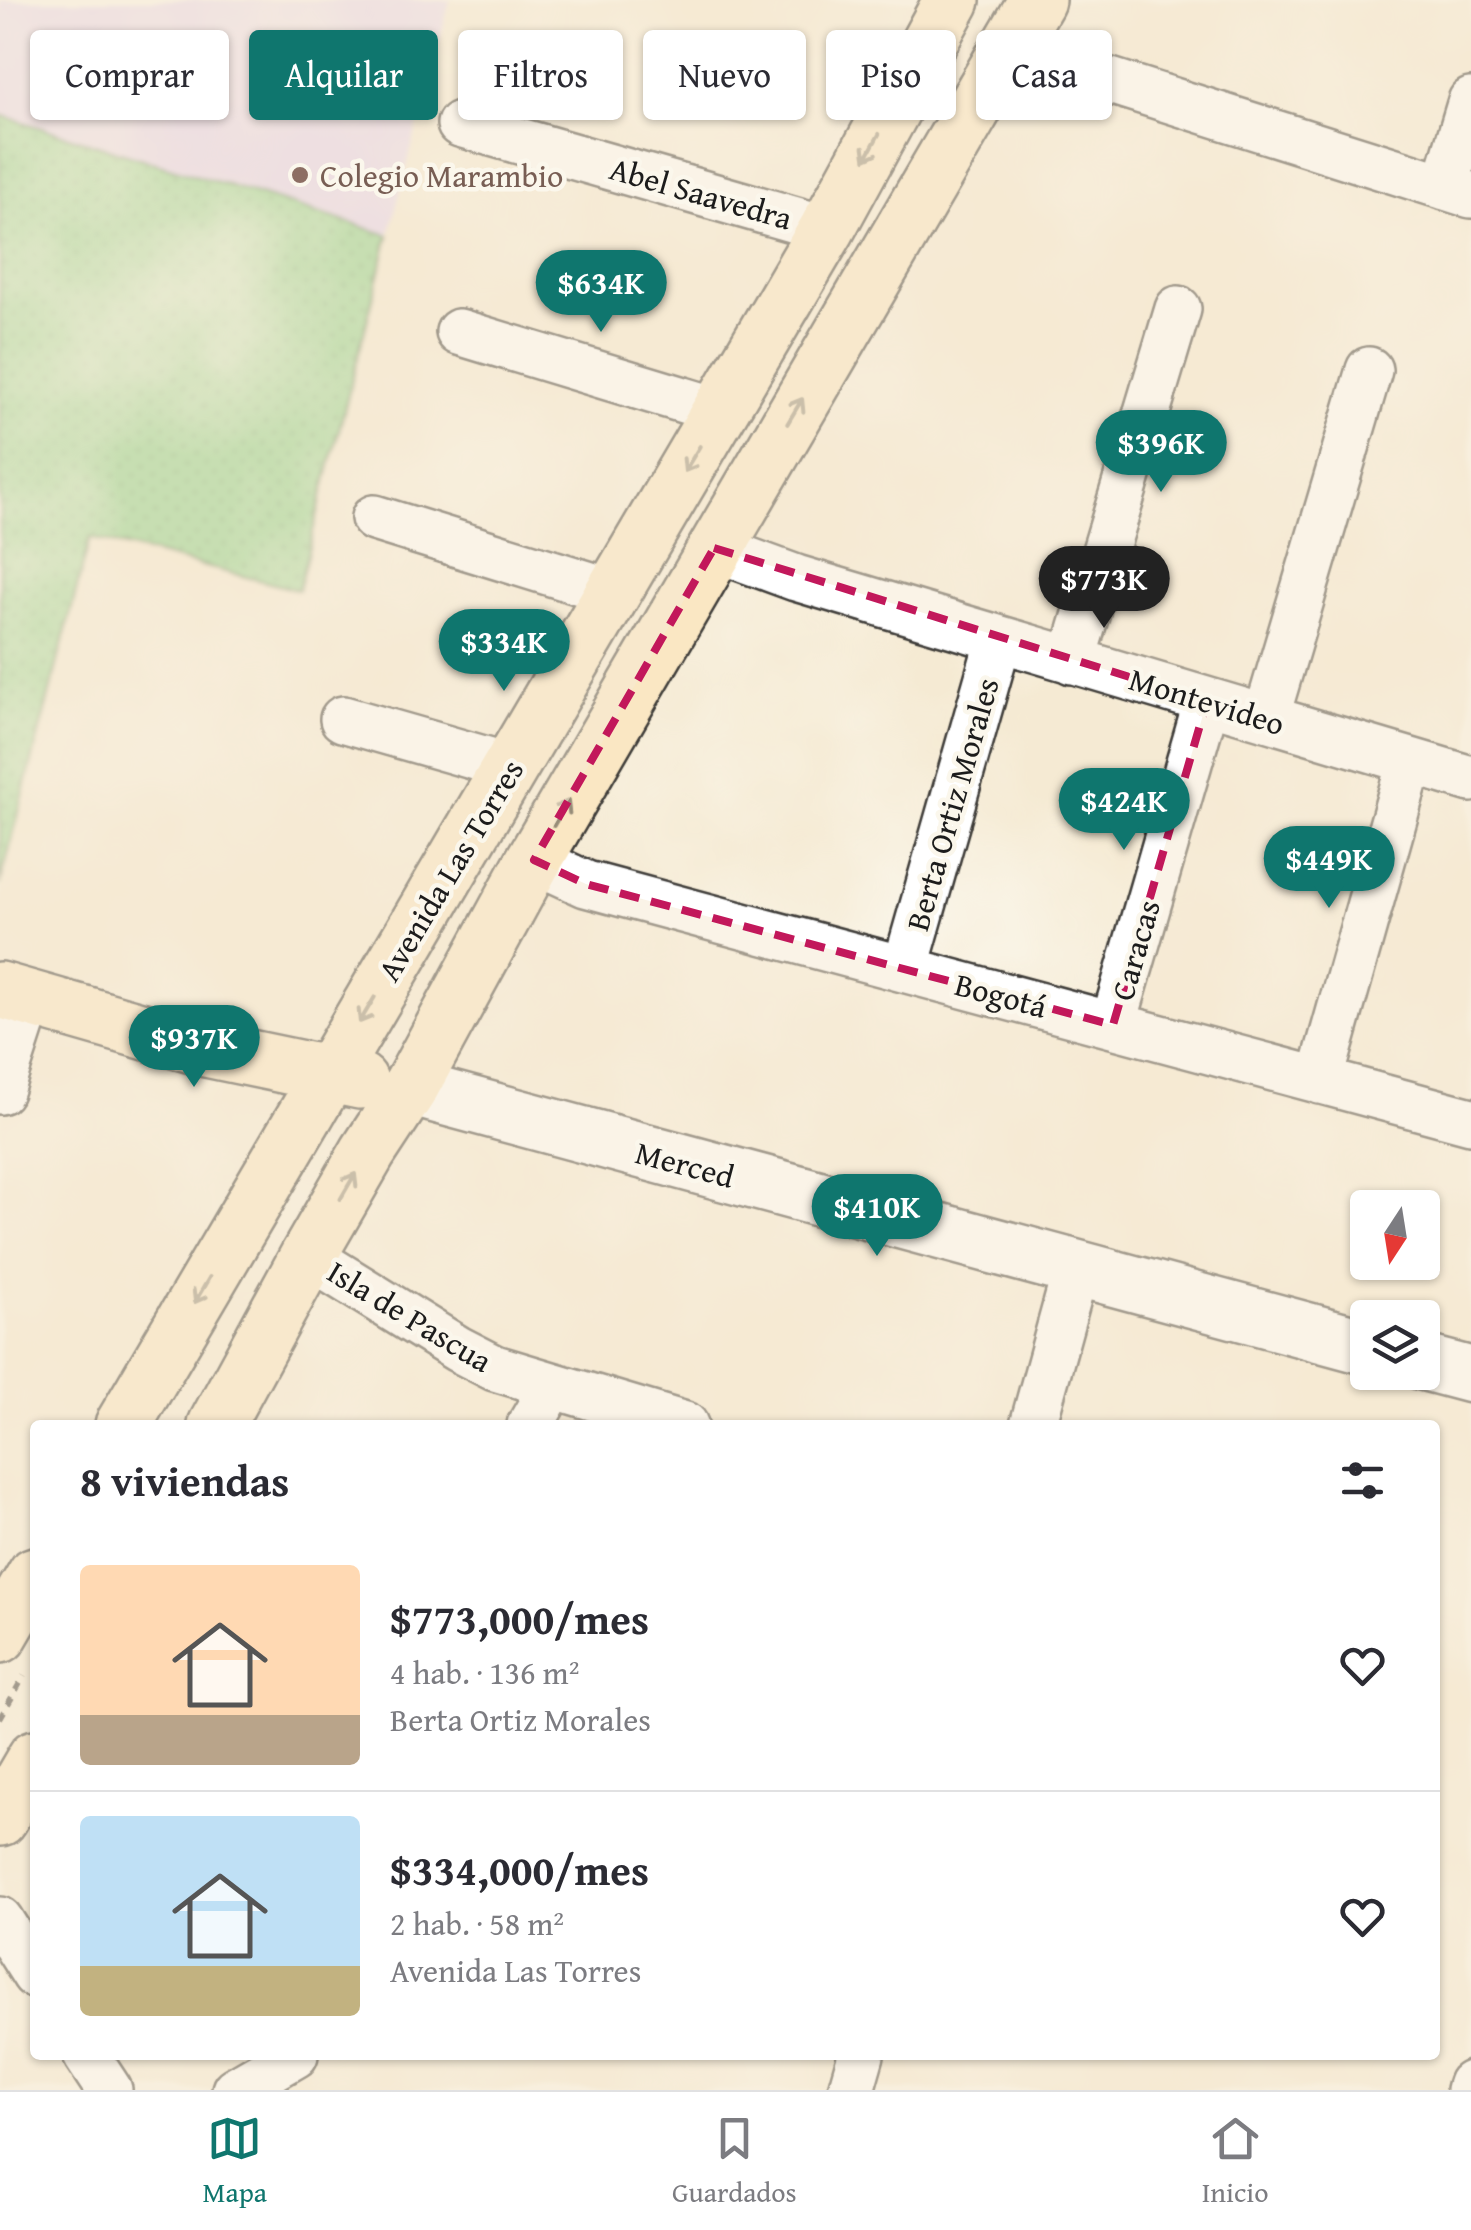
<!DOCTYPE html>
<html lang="es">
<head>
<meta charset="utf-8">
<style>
  :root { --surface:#fff; --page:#f7f7f7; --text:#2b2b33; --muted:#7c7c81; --line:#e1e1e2; --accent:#0f766e }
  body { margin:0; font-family:"Gentium Book Plus",serif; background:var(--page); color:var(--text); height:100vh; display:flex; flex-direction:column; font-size:38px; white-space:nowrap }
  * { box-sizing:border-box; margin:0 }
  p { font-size:32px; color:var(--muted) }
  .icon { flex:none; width:55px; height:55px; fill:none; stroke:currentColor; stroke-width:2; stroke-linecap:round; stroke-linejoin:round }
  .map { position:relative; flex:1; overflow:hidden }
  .drawer { position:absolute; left:30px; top:1420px; width:1410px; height:640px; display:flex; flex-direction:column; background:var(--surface); border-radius:10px; box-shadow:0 2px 8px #0004 }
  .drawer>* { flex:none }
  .top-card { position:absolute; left:30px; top:30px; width:1412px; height:90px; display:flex; gap:20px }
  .needle { width:65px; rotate:192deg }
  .fabs { position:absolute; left:1350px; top:1190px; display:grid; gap:20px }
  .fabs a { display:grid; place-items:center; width:90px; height:90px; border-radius:10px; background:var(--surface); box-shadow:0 2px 8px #0004; font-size:50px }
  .price { position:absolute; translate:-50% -85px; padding:0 22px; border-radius:35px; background:var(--accent); color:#fff; font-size:32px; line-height:65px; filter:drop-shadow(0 2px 5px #0008) }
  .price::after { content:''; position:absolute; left:50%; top:60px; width:30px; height:22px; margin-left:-15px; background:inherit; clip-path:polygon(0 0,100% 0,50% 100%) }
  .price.on { background:#222; color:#fff }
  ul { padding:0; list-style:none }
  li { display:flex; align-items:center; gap:30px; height:250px; padding:0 50px }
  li+li { border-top:2px solid var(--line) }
  li span { display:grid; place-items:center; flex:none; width:280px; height:200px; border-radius:10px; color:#555 }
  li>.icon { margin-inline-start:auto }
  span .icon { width:120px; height:120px; fill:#fffc; stroke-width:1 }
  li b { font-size:42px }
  h2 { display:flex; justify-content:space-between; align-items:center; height:120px; padding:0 50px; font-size:42px }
  .tag { padding:0 35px; border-radius:10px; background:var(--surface); box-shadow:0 2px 8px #0004; font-size:35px; line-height:90px }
  .tag.on { background:var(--accent); color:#fff }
  .tabs { display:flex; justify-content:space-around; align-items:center; height:140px; border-top:2px solid var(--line); background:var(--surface); font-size:28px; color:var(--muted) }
  .tabs a { display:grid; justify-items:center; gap:5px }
  .tabs .on { color:var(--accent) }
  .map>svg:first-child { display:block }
  .built { fill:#e4d3f1 }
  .grass { fill:url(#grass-dots); stroke:#557652; stroke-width:2.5 }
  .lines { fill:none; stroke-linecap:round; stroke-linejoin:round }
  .minor-casing { stroke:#3d3b37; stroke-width:50 }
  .tertiary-casing { stroke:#3d3b37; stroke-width:60 }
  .secondary-casing { stroke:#3d3b37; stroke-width:60 }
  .path { stroke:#3d3b37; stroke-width:6; stroke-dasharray:8 8; stroke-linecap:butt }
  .minor { stroke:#fff; stroke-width:45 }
  .tertiary { stroke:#fff; stroke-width:55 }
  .secondary { stroke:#fae7c3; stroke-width:55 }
  .oneway { stroke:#968c78 }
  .marked { fill:none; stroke:#c2185b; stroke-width:8; stroke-dasharray:20 12; stroke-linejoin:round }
  .education-dot { fill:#8d6e63; stroke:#fbf7ec; stroke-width:4 }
  .labels { text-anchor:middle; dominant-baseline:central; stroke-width:9; stroke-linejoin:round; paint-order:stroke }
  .education-label { font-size:32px; fill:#785e54; stroke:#fbf7ec; text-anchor:start }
  .street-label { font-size:32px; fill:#1c1c1c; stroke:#fbf7ec }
</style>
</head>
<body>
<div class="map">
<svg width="1471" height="2090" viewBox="0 0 1471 2090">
  <defs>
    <pattern id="grass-dots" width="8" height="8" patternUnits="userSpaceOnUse" patternTransform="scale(2.5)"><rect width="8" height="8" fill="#8ed189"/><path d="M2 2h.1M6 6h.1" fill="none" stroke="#7ab376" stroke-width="1.8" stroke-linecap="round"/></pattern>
  </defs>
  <rect width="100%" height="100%" fill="#fbf7ec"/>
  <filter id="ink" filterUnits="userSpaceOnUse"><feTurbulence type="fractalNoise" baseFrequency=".01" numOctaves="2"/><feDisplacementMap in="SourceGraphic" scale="20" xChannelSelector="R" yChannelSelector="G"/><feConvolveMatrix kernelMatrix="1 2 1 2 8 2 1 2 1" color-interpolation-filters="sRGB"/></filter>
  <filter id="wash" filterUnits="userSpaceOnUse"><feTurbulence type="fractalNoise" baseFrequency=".0048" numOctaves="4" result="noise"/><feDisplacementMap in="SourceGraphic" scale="40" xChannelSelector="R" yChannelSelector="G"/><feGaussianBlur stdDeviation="2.25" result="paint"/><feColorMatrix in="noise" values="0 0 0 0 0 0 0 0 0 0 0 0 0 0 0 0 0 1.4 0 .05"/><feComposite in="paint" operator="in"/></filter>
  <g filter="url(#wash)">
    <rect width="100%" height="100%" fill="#f5ead3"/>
    <!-- built -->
    <path class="built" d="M0 0H450L389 235 0 115Z"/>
    <!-- grass -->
    <path class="grass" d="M0 115 389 235 298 590 90 538 0 885Z"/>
  </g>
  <g filter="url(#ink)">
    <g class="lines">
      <defs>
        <path id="minor" d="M1009 49 1471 195
          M460 124 827 229
          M1445 187 1471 101
          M459 332 720 411
          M374 518 613 592
          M714 548 796 578 1471 779
          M1072 661 1178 309
          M1266 718 1369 370
          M343 719 511 767
          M534 860 586 884 1471 1121
          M905 969 999 639
          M1113 1025 1207 701
          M1320 1081 1410 762
          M0 1091 30 999
          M308 1256 458 1349 495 1368 685 1425
          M530 1425 552 1387
          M1033 1425 1076 1269
          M0 1920 35 1975
          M86 2055 109 2090
          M235 2090 295 2055
          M851 2090 861 2055
          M1469 2090 1471 2084"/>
        <path id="tertiary" d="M410 1088 1368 1347
          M1422 1362 1471 1375"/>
        <path id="secondary" d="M0 990 206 1049 360 1081
          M123 1425 827 229 952 0
          M216 1425 308 1256 368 1152 410 1088 534 860 1037 0
          M0 1635 35 1575
          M0 1818 35 1758"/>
      </defs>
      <!-- minor casing -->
      <use href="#minor" class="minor-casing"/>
      <!-- tertiary casing -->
      <use href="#tertiary" class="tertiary-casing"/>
      <!-- secondary casing -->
      <use href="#secondary" class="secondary-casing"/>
      <!-- path -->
      <path class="path" d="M0 1718 24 1676"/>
      <!-- minor -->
      <use href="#minor" class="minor"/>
      <!-- tertiary -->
      <use href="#tertiary" class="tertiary"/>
      <!-- secondary -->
      <use href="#secondary" class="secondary"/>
    </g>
    <!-- one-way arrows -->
    <defs><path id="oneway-shaft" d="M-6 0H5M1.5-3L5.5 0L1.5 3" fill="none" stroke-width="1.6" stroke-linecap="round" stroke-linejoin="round" transform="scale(2.5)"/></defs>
    <g class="oneway">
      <use href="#oneway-shaft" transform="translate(872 147) rotate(119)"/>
      <use href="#oneway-shaft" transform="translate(795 411) rotate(-59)"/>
      <use href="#oneway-shaft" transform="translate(692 459) rotate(121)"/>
      <use href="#oneway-shaft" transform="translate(561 813) rotate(-60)"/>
      <use href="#oneway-shaft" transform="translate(367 1010) rotate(121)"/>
      <use href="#oneway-shaft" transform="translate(348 1186) rotate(-60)"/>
      <use href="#oneway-shaft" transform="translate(202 1290) rotate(120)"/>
    </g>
  </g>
  <!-- marked area -->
  <path d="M0 0H1471V2090H0ZM714 548 1207 701 1113 1025 586 884 534 860Z" fill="#f5ead3" fill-opacity=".55" fill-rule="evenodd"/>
  <path class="marked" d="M714 548 1207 701 1113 1025 586 884 534 860Z"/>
  <!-- markers -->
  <circle class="education-dot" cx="300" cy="175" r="10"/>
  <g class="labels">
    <!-- education labels -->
    <g class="education-label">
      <text x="320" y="175">Colegio Marambio</text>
    </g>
    <!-- street labels -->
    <g class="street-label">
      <text transform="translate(701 193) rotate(16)">Abel Saavedra</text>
      <text transform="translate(1207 701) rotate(17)">Montevideo</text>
      <text transform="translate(952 804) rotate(-74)">Berta Ortiz Morales</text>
      <text transform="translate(450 870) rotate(-59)">Avenida Las Torres</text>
      <text transform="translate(1135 950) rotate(-74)">Caracas</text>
      <text transform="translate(1001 995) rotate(15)">Bogotá</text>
      <text transform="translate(685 1164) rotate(15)">Merced</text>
      <text transform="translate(410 1316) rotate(31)">Isla de Pascua</text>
    </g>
  </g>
</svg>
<div class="fabs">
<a><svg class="needle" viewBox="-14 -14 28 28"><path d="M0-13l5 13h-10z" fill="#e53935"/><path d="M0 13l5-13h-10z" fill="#7c7c81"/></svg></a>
<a><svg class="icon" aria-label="layers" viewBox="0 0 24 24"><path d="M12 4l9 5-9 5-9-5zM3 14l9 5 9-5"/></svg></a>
</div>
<b class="price" style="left:601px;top:335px">$634K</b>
<b class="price" style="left:1161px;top:495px">$396K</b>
<b class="price on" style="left:1104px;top:631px">$773K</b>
<b class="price" style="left:504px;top:694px">$334K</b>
<b class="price" style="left:1124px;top:853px">$424K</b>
<b class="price" style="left:1329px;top:911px">$449K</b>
<b class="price" style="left:194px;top:1090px">$937K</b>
<b class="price" style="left:877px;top:1259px">$410K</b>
<div class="top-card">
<a class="tag">Comprar</a>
<a class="tag on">Alquilar</a>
<a class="tag">Filtros</a>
<a class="tag">Nuevo</a>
<a class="tag">Piso</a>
<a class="tag">Casa</a>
</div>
<section class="drawer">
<h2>8 viviendas<svg class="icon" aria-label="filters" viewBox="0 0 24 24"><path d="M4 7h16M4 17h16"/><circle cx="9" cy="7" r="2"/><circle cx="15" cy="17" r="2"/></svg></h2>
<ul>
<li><span style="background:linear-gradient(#ffd9b3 75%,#b9a48a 0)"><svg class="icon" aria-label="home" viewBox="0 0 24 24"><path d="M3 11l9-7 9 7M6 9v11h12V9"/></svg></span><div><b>$773,000/mes</b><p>4 hab. · 136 m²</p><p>Berta Ortiz Morales</p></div><svg class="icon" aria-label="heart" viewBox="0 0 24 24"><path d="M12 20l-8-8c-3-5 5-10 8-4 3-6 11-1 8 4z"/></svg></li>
<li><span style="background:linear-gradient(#bfe0f5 75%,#c2b280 0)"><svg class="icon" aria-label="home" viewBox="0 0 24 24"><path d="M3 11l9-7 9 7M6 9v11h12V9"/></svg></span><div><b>$334,000/mes</b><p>2 hab. · 58 m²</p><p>Avenida Las Torres</p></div><svg class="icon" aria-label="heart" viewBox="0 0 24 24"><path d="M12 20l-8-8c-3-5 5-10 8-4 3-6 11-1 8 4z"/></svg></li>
</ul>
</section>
</div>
<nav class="tabs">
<a class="on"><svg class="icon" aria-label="map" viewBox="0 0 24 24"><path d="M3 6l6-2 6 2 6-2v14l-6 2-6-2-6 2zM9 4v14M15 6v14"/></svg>Mapa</a>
<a><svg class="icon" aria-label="saved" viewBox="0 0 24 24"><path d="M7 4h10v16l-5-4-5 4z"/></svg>Guardados</a>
<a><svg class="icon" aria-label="home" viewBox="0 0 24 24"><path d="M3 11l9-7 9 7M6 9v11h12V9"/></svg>Inicio</a>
</nav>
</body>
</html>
